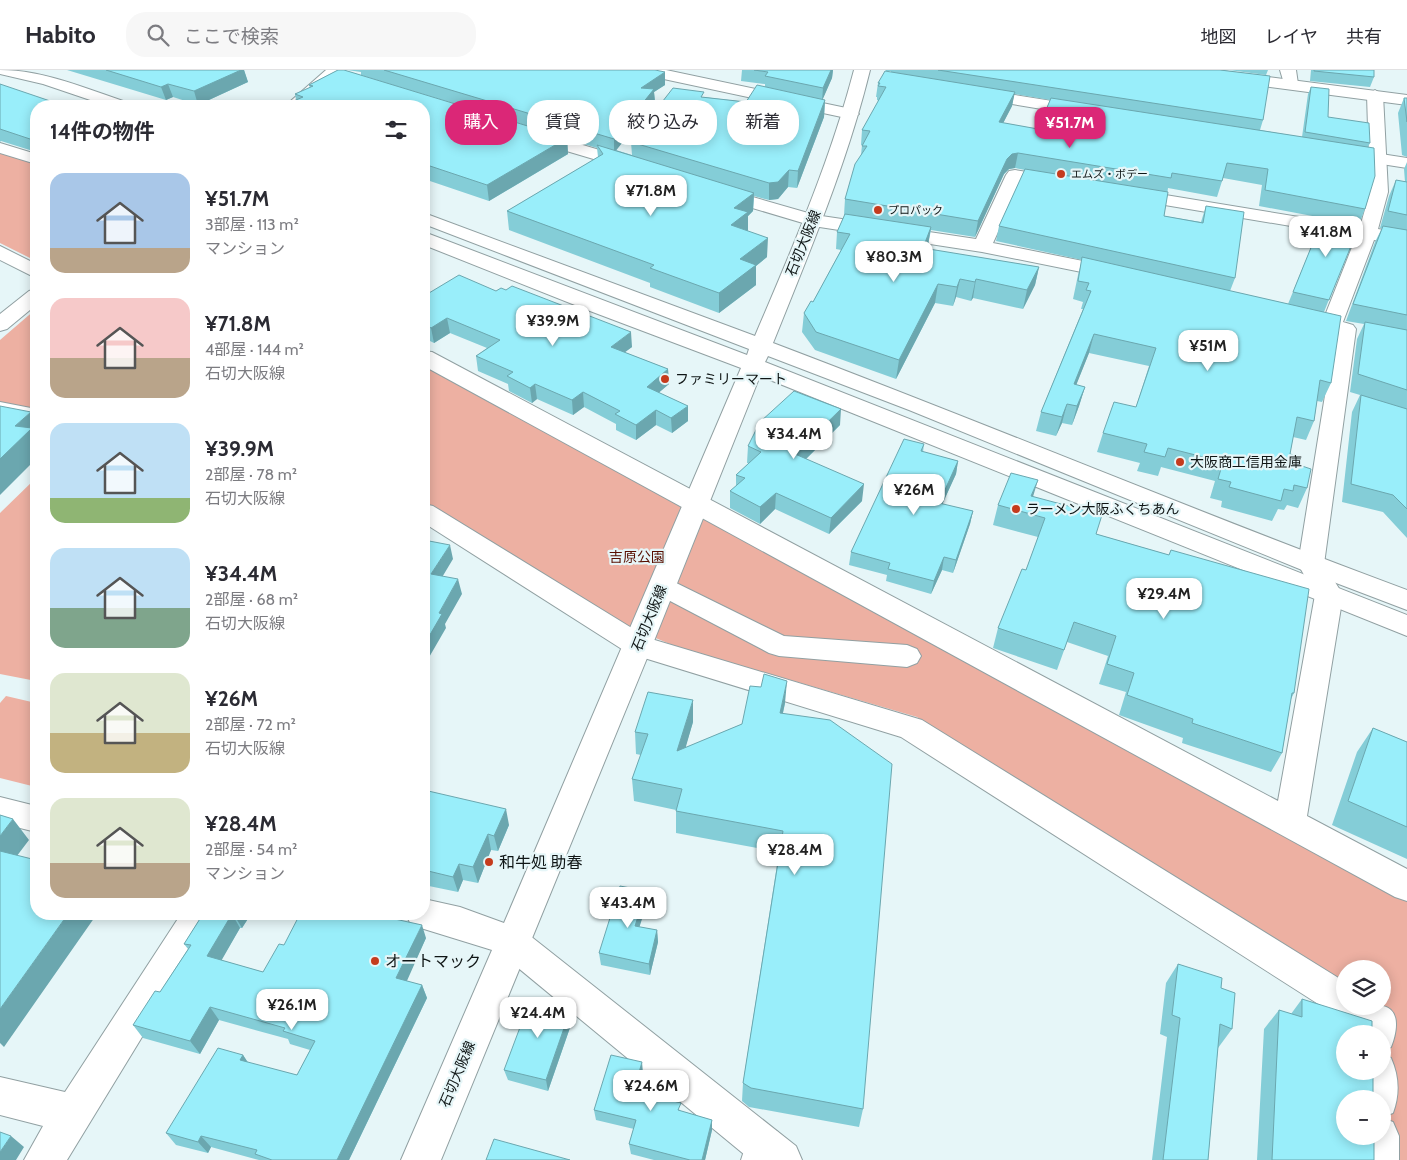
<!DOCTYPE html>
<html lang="ja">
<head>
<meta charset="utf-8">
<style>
  :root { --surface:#fff; --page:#f7f7f7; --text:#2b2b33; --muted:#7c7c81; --line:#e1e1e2; --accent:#db2777 }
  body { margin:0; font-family:Cabin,"Noto Sans JP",sans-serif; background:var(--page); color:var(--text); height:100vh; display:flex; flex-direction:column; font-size:19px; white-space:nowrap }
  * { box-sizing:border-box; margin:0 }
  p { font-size:16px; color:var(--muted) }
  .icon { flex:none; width:28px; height:28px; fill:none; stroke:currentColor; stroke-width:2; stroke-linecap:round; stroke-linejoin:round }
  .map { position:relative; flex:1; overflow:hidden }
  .sheet { position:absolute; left:30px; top:30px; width:400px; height:820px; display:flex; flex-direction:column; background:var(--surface); border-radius:20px; box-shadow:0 2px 12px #0003 }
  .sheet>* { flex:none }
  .guide { position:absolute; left:445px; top:30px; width:475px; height:45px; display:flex; gap:10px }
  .buttons { position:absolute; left:1336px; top:890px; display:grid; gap:10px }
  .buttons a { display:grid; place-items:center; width:55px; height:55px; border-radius:50%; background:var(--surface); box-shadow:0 2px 12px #0003; font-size:25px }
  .price { position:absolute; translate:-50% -42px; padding:0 11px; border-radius:10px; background:#fff; color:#222; font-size:16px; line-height:32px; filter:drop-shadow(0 1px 2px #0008) }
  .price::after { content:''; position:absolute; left:50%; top:30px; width:15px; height:11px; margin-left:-8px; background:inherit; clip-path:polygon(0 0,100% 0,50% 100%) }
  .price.current { background:var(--accent); color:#fff }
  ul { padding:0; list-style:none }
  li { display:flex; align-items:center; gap:15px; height:125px; padding:0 20px }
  li span { display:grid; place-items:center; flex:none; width:140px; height:100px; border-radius:15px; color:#555 }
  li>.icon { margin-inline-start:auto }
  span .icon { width:60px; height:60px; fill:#fffc; stroke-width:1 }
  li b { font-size:21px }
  h2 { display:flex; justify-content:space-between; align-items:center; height:60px; padding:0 20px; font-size:21px }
  .tag { padding:0 18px; border-radius:20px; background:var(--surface); box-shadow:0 2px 12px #0003; font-size:18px; line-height:45px }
  .tag.current { background:var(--accent); color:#fff }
  header { display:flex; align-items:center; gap:30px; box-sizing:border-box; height:70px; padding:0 25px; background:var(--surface); border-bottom:1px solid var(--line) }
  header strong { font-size:24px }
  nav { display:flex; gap:28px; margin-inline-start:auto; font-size:18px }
  .search { width:350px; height:45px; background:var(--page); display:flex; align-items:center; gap:12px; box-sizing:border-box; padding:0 18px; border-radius:20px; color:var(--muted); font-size:19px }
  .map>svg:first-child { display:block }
  .green { fill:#edb0a2 }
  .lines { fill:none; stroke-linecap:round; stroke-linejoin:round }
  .street-casing { stroke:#91a0a2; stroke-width:2 }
  .secondary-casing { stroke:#91a0a2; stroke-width:2 }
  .street { fill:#fff; fill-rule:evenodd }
  .secondary { fill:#fff; fill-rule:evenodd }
  .wall { fill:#84cdd7; fill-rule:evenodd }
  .shaded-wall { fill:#6ba7af }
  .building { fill:#99eefa; stroke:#6ba7af }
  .poi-dot { fill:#c53b1d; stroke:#e6f6f8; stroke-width:2 }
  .labels { text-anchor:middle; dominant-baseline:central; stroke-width:4.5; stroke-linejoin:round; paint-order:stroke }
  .far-poi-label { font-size:11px; fill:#0f1515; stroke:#e6f6f8; text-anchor:start }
  .street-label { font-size:14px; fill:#0f1515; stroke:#e6f6f8 }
  .poi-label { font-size:14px; fill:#0f1515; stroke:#e6f6f8; text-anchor:start }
  .park-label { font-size:14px; fill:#580f01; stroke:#e6f6f8 }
  .near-poi-label { font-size:16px; fill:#0f1515; stroke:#e6f6f8; text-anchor:start }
</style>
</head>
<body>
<header>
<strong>Habito</strong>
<div class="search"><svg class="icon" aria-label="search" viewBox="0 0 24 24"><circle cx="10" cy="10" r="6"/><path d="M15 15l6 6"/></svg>ここで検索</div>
<nav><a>地図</a><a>レイヤ</a><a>共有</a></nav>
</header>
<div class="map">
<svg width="1407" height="1090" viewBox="0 0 1407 1090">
  <rect width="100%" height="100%" fill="#e6f6f8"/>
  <!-- green -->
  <path class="green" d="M0 81 36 93V191L0 173Z
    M36 239V341L0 335V270Z
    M424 295 1407 829V1090H1392L1388 948 1382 936V899H1345V921L917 647 677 577 608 548 424 433Z
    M36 408V611L0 604V443Z
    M6 626 36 633V717L0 708V633Z"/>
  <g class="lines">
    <defs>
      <path id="street" d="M637 0H666L851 39 859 44 851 49 645 5Z
        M1280 0H1296L1298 14 1295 17H1285Z
        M1375 20 1383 25 1388 122 1378 159 1407 164V176L1374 170 1343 252 1353 255 1356 259 1324 494 1343 525 1307 746 1407 799V831L1395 827 424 296V281L432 282 1278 731 1315 525 1298 494 1335 263 1297 253 1294 249 1297 245 1304 243 1324 248 1356 167 1129 129 1123 128 1120 124 1123 120 1129 119 1360 157 1370 122 1367 25Z
        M532 60 640 92 643 96 640 100 634 101 526 69 524 65 526 61Z
        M0 73 36 84V94L0 83Z
        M1015 100 1059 107 1065 108 1068 112 1065 116 1059 117 1021 111 993 173 1123 199 1126 203 1123 207 1116 209 982 182 813 156 712 126 709 122 712 118 718 117 815 145 976 169 1006 105 1009 101Z
        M0 176 36 194V208L0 190Z
        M36 219V235L7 259 0 261V244L29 221Z
        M0 332 36 339V353L0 346Z
        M424 434 433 436 648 568 922 650 1345 912V936C1356 936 1375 934 1383 936 1402 940 1396 965 1391 977L1382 980V964H1359L1337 946 901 667 628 583 424 453Z
        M662 506 784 566 907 575 917 579 921 586 917 593 907 597 779 586 769 583 653 522 649 515 653 508Z
        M181 844H217L67 1090H24L43 1056 0 1045V1007L65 1022Z
        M512 856 524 861 796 1076 802 1090H751L500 883 495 872 500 861Z
        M1382 984 1391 988C1399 1006 1400 1024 1393 1043L1382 1047V1029H1360L1359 1001H1382Z
        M1382 1048 1393 1052 1399 1066V1090H1359V1066H1382Z"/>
      <path id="secondary" d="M0 0C44 0 87 19 129 33L131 36H108L43 14 0 4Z
        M326 0H343L302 36H285Z
        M854 0H870C847 94 809 183 773 273 985 353 1194 441 1407 520V540L1302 500 909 340 768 286 765 292 1407 545V566L760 306 652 576 441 1090H401L492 880 411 855 406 844H424V829L460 837 504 853 741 298 590 241 424 175V162L747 285 749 279 424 154V143L755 266C792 179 830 92 854 0Z
        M1171 0H1214L1407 25V35L1179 5Z
        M976 19 1084 36 1092 41 1084 46 970 27 968 24 970 21Z
        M1336 77 1407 88V98L1330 86 1328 82 1330 78Z
        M0 727 36 736V762L0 753Z
        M764 1056 778 1062 784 1076 781 1090H741L750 1062Z"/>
    </defs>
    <!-- street casing -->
    <use href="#street" class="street-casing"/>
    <!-- secondary casing -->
    <use href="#secondary" class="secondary-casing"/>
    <!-- street -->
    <use href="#street" class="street"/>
    <!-- secondary -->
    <use href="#secondary" class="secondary"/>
  </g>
  <!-- wall -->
  <path class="wall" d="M67 0H244L248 12 198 35 173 27 166 30Z
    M338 0H344L567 68 568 84 489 131 424 109V36H285L284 35 296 30 295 24 310 18 309 15Z
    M347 0H655L665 15 654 22 655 32 616 80 632 85 631 72 704 27 746 32 765 17V14L741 11 742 0H833L832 8 822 30H825L824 47 797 118 788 117 778 129 769 130 754 126 753 141 748 146V161L767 187 756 196V215L719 243 650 217V213L509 160 507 141 598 87 597 78 361 5V2Z
    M886 0H1220L1263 50 1260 60 1302 67 1308 24 1311 17 1328 47 1370 73 1368 77 1365 139 1324 242 1331 313 1322 332 1317 331 1314 351 1306 370 1293 367 1290 384 1299 395 1307 418 1298 438 1287 435 1284 440 1278 439 1272 451 1221 437 1222 431 1210 428 1215 411 1161 397 1158 406 1137 401 1140 393 1097 382 1103 363 1136 337 1149 296 1089 283 1076 315 1085 317 1079 336 1072 355 1062 353 1056 366 1036 361 1041 342 1083 239H1081L1083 232 1073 229 1078 205 1082 190 996 171 999 156 1025 100 1015 98 1009 99 1004 104 975 167 931 160 928 175 927 179 1039 197 1035 215 1023 239 973 228 971 231 956 227 953 236 935 233 896 309 815 280 802 262 804 243 813 232 841 180 836 179 837 162 845 145H844L845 129 861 85 862 75H861L862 60 879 31 877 30V27H876L878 13 891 2V1H886ZM1014 24 1050 30 1038 59 1003 53 1012 36ZM1223 108 1262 115 1259 136 1323 148 1288 234 1230 221 1235 208 1206 136 1201 152 1164 146 1168 118 1217 127Z
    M1229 0H1268L1266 5Z
    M1311 0H1374V7L1370 17 1310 11Z
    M0 14 36 36V82L1 71 0 72Z
    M1404 28H1407V87L1402 85 1398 43Z
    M1407 92V468L1383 442 1342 432 1352 342 1360 325 1350 322 1357 269 1364 254 1346 251 1375 172 1382 158H1380L1389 126 1396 110 1405 112 1404 99Z
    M424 226 632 277 624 282 668 299 669 314 659 322 688 351 672 363 656 355 636 370 616 360V354L584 337 573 345 537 329 532 333 509 321 508 314 478 301 476 286 487 278 450 263 434 273 424 268Z
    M840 355 806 389 862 431 829 464 775 439 760 454 730 438V421L736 416V405L749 393H747L748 376Z
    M924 374 923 382 958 391 956 404 942 434 973 441 970 454 953 503 942 500 931 524 886 511 887 505 849 495 851 482Z
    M1033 426 1096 464 1169 485 1171 480 1294 623 1291 629 1282 683 1271 702 1182 673 1183 668 1119 645 1126 622 1099 614 1108 586 1067 572 1057 600 993 578 998 558 1026 500 1038 467 993 455 998 435Z
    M785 633 783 643 863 1039 859 1057 749 1037 742 1031 743 1013 779 782 676 763V740L634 731 632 709 641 685 636 684 635 662 693 652 685 678 742 654Z
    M1373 658 1407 672V789L1332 755 1357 682Z
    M424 720 509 755 498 781 491 780 478 813 463 810 458 822 424 815Z
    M647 833 639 857 657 860 658 872 650 905 601 895 599 883Z
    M203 844H251L242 858H240L221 890 263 902 284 875 426 868 406 911 422 915 427 928 349 1090H259L211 1077 208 1083 176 1075 166 1063 243 985 248 993 297 1005 310 980 290 974 288 969 219 950 200 984 143 968 133 955 160 922 188 879 184 874Z
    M1178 894 1221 918 1232 959 1218 978V977L1208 1090H1152L1167 967 1160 964 1166 913Z
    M1302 929 1374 1090H1257L1264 959 1279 940 1291 944Z
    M571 938 573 949 548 1021 508 1010 504 1000Z
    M643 1003 641 1007 667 1014V1024L666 1029 681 1041 712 1050V1060L705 1090H654L631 1084 629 1074 634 1059 596 1050 594 1040Z"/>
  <!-- shaded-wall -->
  <path class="shaded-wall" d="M241 0H244L248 12 198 35 194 21Z
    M831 0H833L832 8 822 31 823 18Z
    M665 2V15L654 22 655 32 614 83V69L641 18Z
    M168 14 173 27 166 30 161 17Z
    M1015 22 1012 36 996 67 999 52Z
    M825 30 824 47 797 118 798 101Z
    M567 68 568 84 489 131 487 115Z
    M1018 83 1015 98 1009 99 1004 104 975 167 978 151 1007 89 1012 84Z
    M789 100 788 117 778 129 769 130V113Z
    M754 123 753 141 748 146V161L731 155 734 138Z
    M931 157 928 175 920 196 923 178Z
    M768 168 767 187 756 196V215L719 243V223L740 189Z
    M1039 197 1035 215 1023 239 1027 220Z
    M960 209 956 227 953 236 957 217Z
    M976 209 973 228 971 231 975 212Z
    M938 214 935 233 896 309 899 290Z
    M447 248 450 263 434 273 431 258Z
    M631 262 632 277 612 292 611 277Z
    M1094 264 1089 283 1069 333 1074 314Z
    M668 299 669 314 648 332 647 317Z
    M535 314 537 329 532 333 530 318Z
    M1085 317 1079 336 1072 355 1077 336Z
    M583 322 584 337 573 345 572 330Z
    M1067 334 1062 353 1056 366 1062 347Z
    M688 336V351L672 363 671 348Z
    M841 339 840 355 794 401 795 384Z
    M656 340V355L636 370V355Z
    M31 342 36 352V389L0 425V389L15 356Z
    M958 391 956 404 937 446 939 433Z
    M1038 410 1032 430 1026 445 1031 426Z
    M864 414 862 431 829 464 831 448Z
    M776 423 775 439 760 454V437Z
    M973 441 970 454 953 503 956 490Z
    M450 475 453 489 435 519 431 504Z
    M944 487 942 500 931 524 934 511Z
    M458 509 462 524 445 554 446 558 424 596V575L439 543Z
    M787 611 785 633 778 665 780 643Z
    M693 630V652L678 704 677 681Z
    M506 739 509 755 498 781 494 766Z
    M13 749 29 770 7 799 0 791V766Z
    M488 764 491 780 478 813 473 797Z
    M459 794 463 810 458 822 453 807Z
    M646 821 647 833 636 868 635 856Z
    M68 844H97L4 977 0 973V939Z
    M232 844 240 858 216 900 207 886Z
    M235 844H251L242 858 234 845Z
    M422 855 426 868 402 922 396 908Z
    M657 860 658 872 650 905 649 894Z
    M422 915 427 928 349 1090H337Z
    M210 937 219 950 200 984 190 971Z
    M571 938 573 949 548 1021 546 1010Z
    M243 985 251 997 240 990Z
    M642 992 643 1003 639 1016 638 1006Z
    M667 1014V1024L663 1039 662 1028Z
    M712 1050V1060L705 1090H702Z
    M11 1066 24 1077 16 1090H0V1082Z
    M201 1066 211 1077 208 1083 198 1072Z"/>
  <!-- building -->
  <path class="building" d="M106 0H241L194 21 168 14 161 17Z
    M338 0H344L567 68 487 115 424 94V36H288L284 35 303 27 295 24 313 16 309 15Z
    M384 0H655L665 2 641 18 654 19 614 69Z
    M754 0H831L823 18 765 6 768 2Z
    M938 0H1220L1270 6 1263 50Z
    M1314 0H1374V7L1314 1Z
    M885 1 1015 22 999 52 1038 59 1051 28 1374 78 1375 106 1365 139 1265 120 1268 99 1227 93 1222 111 1172 103 1171 108 1018 83 1012 84 1007 89 978 151 845 129 855 94 867 76H862L870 61 862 60 886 17 878 16 880 13H878Z
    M0 14 59 34 55 36H36V71L0 59Z
    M757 15 825 30 798 101 789 100 778 112 769 113 631 72 673 18 704 22 701 27 746 32Z
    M1311 17 1329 19 1328 47 1369 53 1370 73 1305 62Z
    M1404 28H1407V52Z
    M597 75 754 123 734 138 748 142 731 155 768 168 740 189 756 195 719 223 650 198 654 195 507 141 603 84Z
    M1025 99 1168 122 1164 146 1203 153 1206 136 1244 142 1235 208 999 156Z
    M1396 110 1407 112V145L1388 141Z
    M845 144 931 157 923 178 1039 197 1027 220 976 209 975 212 960 209 957 217 938 214 899 290 816 262 804 243 811 231 813 232 850 164 837 162Z
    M1323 148 1360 154 1329 230 1293 222Z
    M1383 156 1407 160V245L1353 234Z
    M1082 187 1341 246 1331 313 1320 310 1314 351 1297 347 1290 384 1301 387 1299 395 1311 399 1307 418 1294 415 1293 421 1284 419 1281 431 1229 417 1231 412 1218 409 1223 392 1168 378 1165 387 1144 382 1147 374 1103 363 1114 332 1136 337 1156 278 1094 264 1074 314 1085 317 1077 336 1067 334 1062 347 1041 342 1091 221 1086 220 1089 213 1078 211Z
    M459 205 496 221 501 218 506 220 512 216 631 262 611 277 668 299 647 317 688 336 671 348 656 340 636 355 615 344 620 341 583 322 572 330 535 314 530 318 507 306 513 302 476 286 500 270 447 248 431 258 424 254V226Z
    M1365 252 1407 260V320L1358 304Z
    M794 321 841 339 795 384 864 414 831 448 776 423 760 437 730 421 745 408 736 405 761 382 748 376 760 352Z
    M1361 325 1407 339V439L1393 425 1351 414Z
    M0 336 31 342 15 356 32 358 0 389Z
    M904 369 924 374 921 381 958 391 939 433 973 441 956 490 944 487 934 511 888 499 890 493 851 482Z
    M1011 403 1038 410 1031 426 1102 445 1096 464 1169 485 1171 480 1309 519 1294 623H1292L1282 683 1192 653 1193 649 1127 625 1134 603 1107 594 1116 566 1074 552 1064 580 998 558 1022 499 1026 500 1045 448 998 435Z
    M424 470 450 475 431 504 458 509 439 543 442 544 424 575Z
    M764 604 787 611 780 643 830 650 892 694 863 1039 751 1018 743 1013 783 761 676 741 682 719 632 709 648 664 635 662 648 622 693 630 677 681 742 654 750 616 761 617Z
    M1373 658 1407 672V757L1348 731Z
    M424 720 506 739 494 766 488 764 473 797 459 794 453 807 424 800Z
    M0 745 13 749 0 766Z
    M0 781 36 790V844H68L0 939Z
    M620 816 646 821 635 856 657 860 649 894 599 883Z
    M203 844H235L234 845 232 844 207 886 263 902 279 874 284 875 300 844H372L422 855 396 908 422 915 337 1090H272L255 1084 257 1080 201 1066 198 1072 166 1063 218 978 243 985 240 990 297 1005 315 971 283 961 285 958 210 937 190 971 133 955 155 921 160 922 191 875 184 874Z
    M1178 894 1222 908 1221 918 1235 923 1232 959 1220 954 1208 1090H1163L1180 948 1172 945Z
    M531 928 571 938 546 1010 504 1000Z
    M1302 929 1372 951V964H1345V1001H1373V1029H1345V1066H1374V1090H1272L1279 940 1302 947Z
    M611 985 642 992 638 1006 667 1014 662 1028 681 1033 678 1040 712 1050 702 1090H690L629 1074 636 1050 594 1040Z
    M0 1062 11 1066 0 1082Z
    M494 1069 570 1090H486Z"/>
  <!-- markers -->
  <g class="poi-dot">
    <circle cx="1061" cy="104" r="5"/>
    <circle cx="878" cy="140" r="5"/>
    <circle cx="665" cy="309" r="5"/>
    <circle cx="1180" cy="392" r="5"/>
    <circle cx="1016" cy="439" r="5"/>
    <circle cx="489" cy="792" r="5"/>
    <circle cx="375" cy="891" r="5"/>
  </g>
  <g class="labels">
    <!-- far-poi labels -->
    <g class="far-poi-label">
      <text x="1071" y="104">エムズ・ボデー</text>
      <text x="888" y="140">プロパック</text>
    </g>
    <!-- street labels -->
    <g class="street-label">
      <text transform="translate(803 173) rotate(-68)">石切大阪線</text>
      <text transform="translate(649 548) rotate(-68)">石切大阪線</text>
      <text transform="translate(457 1004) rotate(-67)">石切大阪線</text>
    </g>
    <!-- poi labels -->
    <g class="poi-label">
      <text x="675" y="309">ファミリーマート</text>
      <text x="1190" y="392">大阪商工信用金庫</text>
      <text x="1026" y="439">ラーメン大阪ふくちあん</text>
    </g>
    <!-- park labels -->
    <g class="park-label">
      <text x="637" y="487">吉原公園</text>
    </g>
    <!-- near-poi labels -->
    <g class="near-poi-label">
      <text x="499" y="792">和牛処 助春</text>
      <text x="385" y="891">オートマック</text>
    </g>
  </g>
</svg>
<div class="buttons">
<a><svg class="icon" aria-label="layers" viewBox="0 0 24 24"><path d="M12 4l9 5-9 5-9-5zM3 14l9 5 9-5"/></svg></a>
<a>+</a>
<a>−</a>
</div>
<b class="price current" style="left:1070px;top:79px">¥51.7M</b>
<b class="price" style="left:651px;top:147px">¥71.8M</b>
<b class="price" style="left:1326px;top:188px">¥41.8M</b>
<b class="price" style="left:894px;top:213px">¥80.3M</b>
<b class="price" style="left:553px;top:277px">¥39.9M</b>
<b class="price" style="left:1208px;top:302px">¥51M</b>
<b class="price" style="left:794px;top:390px">¥34.4M</b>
<b class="price" style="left:914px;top:446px">¥26M</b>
<b class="price" style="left:1164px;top:550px">¥29.4M</b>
<b class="price" style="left:795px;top:806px">¥28.4M</b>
<b class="price" style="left:628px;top:859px">¥43.4M</b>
<b class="price" style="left:292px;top:961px">¥26.1M</b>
<b class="price" style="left:538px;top:969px">¥24.4M</b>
<b class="price" style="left:651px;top:1042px">¥24.6M</b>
<div class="guide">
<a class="tag current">購入</a>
<a class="tag">賃貸</a>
<a class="tag">絞り込み</a>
<a class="tag">新着</a>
</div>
<section class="sheet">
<h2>14件の物件<svg class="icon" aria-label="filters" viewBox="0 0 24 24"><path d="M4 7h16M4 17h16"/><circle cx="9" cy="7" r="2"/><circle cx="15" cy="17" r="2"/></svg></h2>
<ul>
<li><span style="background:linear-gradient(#a9c7e8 75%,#b9a48a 0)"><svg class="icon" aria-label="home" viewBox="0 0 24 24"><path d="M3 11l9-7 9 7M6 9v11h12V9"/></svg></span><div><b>¥51.7M</b><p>3部屋 · 113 m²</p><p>マンション</p></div></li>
<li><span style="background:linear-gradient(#f6c9c9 60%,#b9a48a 0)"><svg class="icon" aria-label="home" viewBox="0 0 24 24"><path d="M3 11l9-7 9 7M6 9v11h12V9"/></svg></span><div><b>¥71.8M</b><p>4部屋 · 144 m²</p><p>石切大阪線</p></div></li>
<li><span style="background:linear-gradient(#bfe0f5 75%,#8fb573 0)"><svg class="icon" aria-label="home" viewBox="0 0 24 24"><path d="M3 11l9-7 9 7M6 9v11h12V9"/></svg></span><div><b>¥39.9M</b><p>2部屋 · 78 m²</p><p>石切大阪線</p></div></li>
<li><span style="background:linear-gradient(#bfe0f5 60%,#7fa58c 0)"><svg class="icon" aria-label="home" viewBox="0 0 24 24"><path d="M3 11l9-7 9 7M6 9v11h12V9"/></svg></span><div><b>¥34.4M</b><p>2部屋 · 68 m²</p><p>石切大阪線</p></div></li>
<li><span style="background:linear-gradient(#dfe7d0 60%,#c2b280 0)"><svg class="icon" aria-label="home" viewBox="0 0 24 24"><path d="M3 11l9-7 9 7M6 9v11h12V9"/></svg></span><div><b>¥26M</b><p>2部屋 · 72 m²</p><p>石切大阪線</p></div></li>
<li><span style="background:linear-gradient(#dfe7d0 65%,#b9a48a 0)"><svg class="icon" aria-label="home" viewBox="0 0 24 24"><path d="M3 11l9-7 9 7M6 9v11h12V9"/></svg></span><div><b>¥28.4M</b><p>2部屋 · 54 m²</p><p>マンション</p></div></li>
</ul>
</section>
</div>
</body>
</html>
